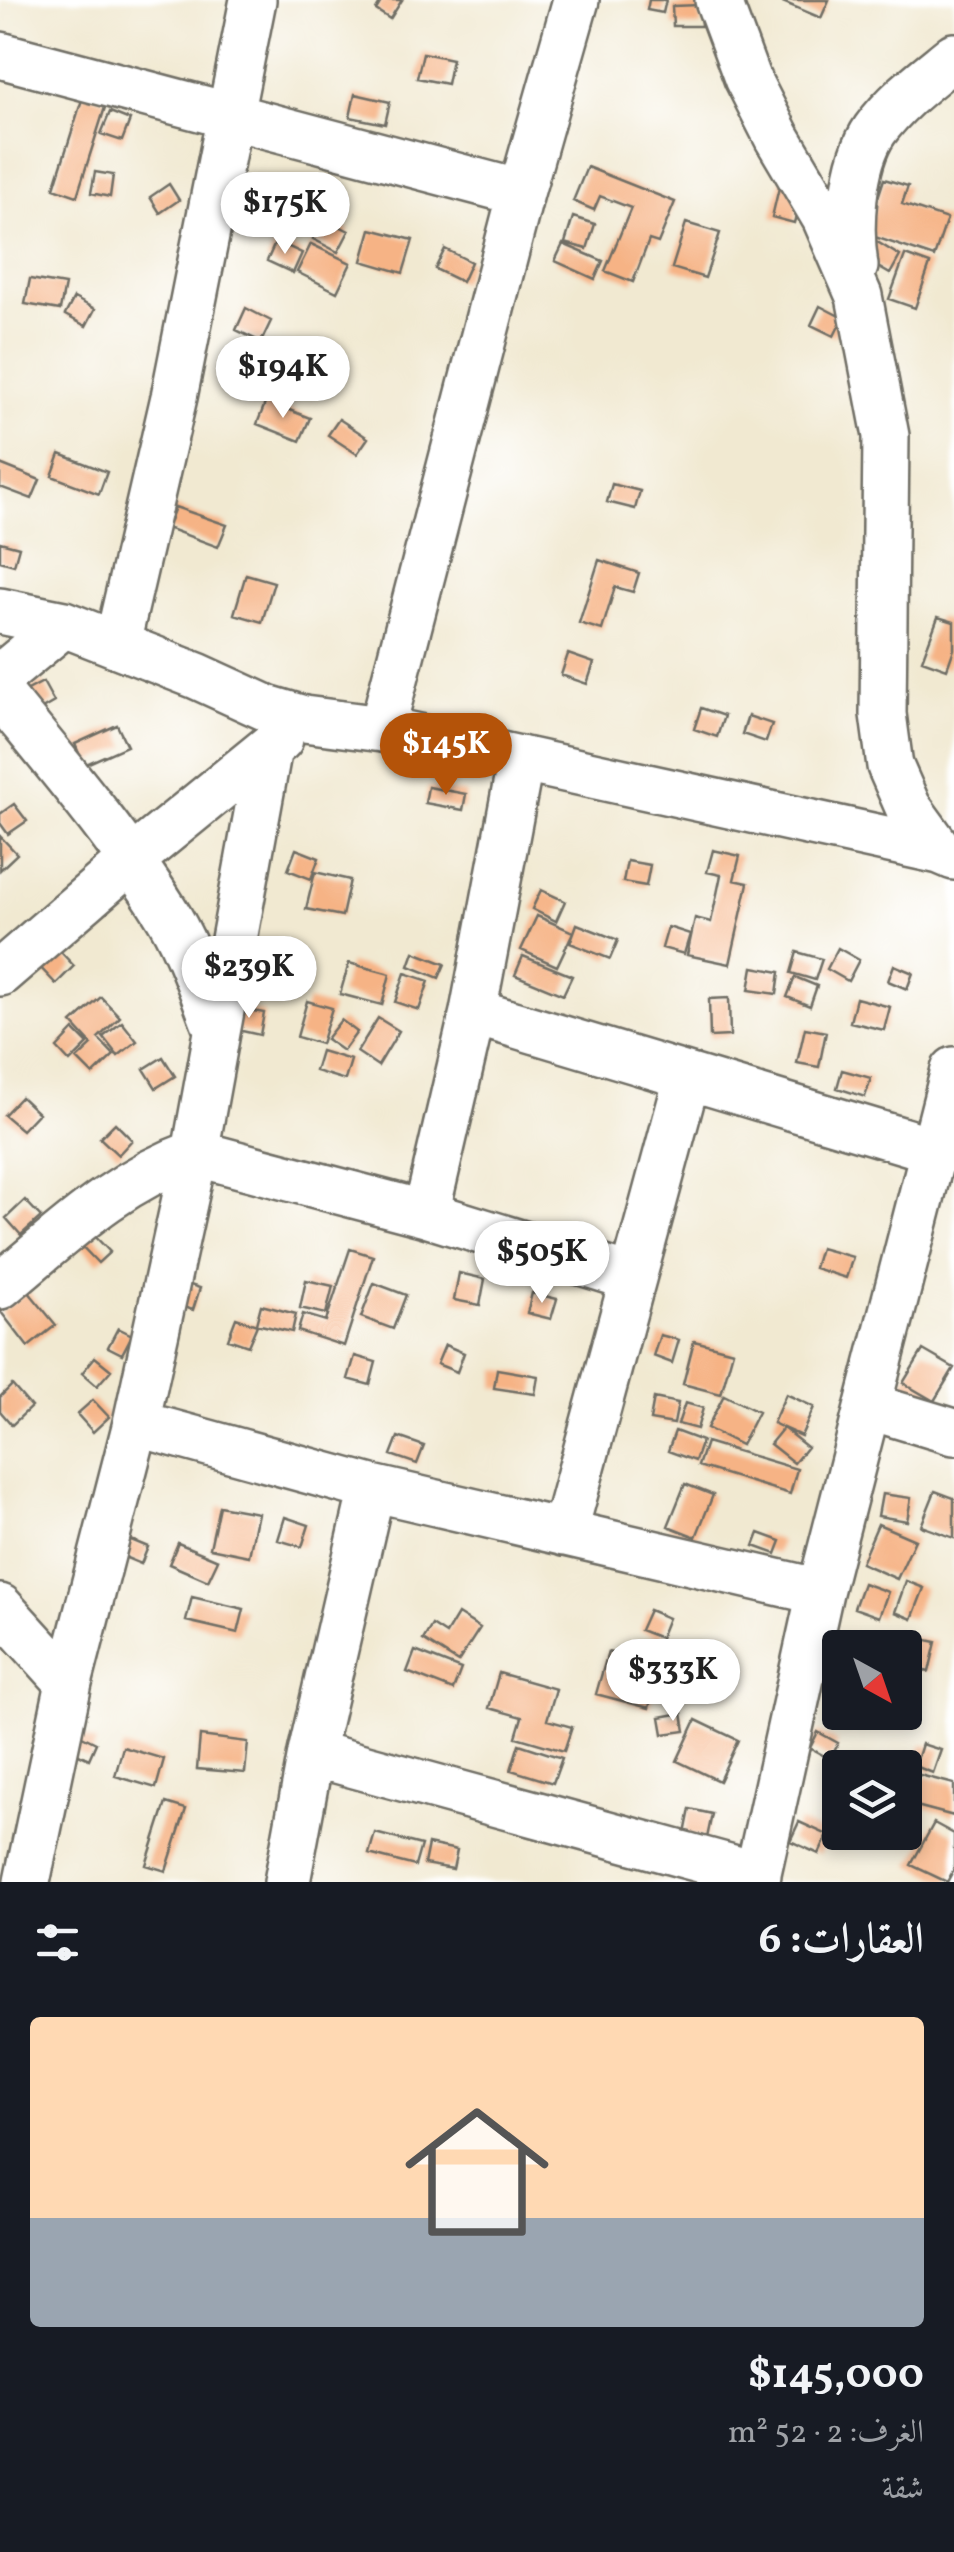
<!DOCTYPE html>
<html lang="ar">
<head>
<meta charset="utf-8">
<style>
  :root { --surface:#171b24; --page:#242831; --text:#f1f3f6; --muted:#9ea1a6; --accent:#b45309 }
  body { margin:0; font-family:Vollkorn,Amiri,serif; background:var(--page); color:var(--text); direction:rtl; height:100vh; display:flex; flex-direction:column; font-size:38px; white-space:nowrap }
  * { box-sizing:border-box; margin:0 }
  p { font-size:32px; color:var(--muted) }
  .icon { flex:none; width:55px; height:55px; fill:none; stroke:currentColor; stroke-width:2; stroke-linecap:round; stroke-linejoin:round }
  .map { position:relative; height:1882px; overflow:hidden; direction:ltr }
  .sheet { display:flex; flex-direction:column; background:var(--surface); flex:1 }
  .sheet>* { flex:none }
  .needle { width:65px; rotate:140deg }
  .fabs { position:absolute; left:822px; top:1630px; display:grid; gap:20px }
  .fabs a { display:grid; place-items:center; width:100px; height:100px; border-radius:10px; background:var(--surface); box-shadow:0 5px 15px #0003; font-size:50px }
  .price { position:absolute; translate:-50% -85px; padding:0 22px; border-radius:35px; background:#fff; color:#222; font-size:32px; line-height:65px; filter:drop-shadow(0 2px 5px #0008) }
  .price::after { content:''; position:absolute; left:50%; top:60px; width:30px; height:22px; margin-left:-15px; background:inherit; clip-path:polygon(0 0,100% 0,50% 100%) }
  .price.active { background:var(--accent); color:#fff }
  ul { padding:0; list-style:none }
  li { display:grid; align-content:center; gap:20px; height:530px; padding:0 30px }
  li span { display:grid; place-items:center; height:310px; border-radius:10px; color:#555 }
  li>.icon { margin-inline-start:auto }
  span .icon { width:180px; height:180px; fill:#fffc; stroke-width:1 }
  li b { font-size:42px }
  h2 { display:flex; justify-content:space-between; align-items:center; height:120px; padding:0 30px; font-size:42px }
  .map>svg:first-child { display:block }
  .building { fill:#f6b385 }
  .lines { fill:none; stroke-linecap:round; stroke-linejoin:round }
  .minor-casing { stroke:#706e65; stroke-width:50 }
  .minor { stroke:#fff; stroke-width:45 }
</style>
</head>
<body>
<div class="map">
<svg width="954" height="1882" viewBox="0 0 954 1882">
  <rect width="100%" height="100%" fill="#fff"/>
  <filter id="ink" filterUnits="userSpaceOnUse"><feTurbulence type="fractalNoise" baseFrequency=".01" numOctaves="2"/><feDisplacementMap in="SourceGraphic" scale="20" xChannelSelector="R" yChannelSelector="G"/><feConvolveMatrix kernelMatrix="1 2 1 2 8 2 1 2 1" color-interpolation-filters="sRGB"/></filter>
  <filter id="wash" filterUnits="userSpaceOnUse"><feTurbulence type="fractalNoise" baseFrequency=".0048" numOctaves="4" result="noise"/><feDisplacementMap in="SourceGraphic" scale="40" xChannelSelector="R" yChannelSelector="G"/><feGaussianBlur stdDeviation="2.25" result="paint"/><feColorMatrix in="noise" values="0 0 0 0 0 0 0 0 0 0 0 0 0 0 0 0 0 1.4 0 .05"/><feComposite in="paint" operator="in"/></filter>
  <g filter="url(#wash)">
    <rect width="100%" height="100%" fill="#f1e9d1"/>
    <g id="blocks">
      <!-- building -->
      <path class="building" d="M382 0H402L390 19 376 10Z
        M649 0H666L663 13 647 10Z
        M778 0H829L821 18Z
        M700 5 701 26H673L672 6Z
        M423 53 452 59 447 84 417 78Z
        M84 93 107 101 77 196 54 188Z
        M355 94 390 102 385 124 350 117Z
        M110 112 130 120 122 141 101 134Z
        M587 167 675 202 658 243 649 240 633 282 605 271 631 208 600 196 594 210 573 201Z
        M95 172 113 175 110 197 91 193Z
        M781 179 804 184 794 223 772 217Z
        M884 179 908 186 902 204 947 219 934 257 866 234Z
        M169 184 179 200 160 213 150 197Z
        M573 217 595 224 587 249 565 243Z
        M324 218 349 231 338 252 313 239Z
        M686 223 720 233 705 278 672 268Z
        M371 229 413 240 403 273 362 261Z
        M866 235 900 256 890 274 854 253Z
        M276 241 302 253 293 273 267 261Z
        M311 244 351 263 337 292 297 272Z
        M563 244 603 261 595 279 555 261Z
        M445 249 471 262 462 282 435 269Z
        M905 255 930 264 915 308 889 299Z
        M30 279 65 285 60 310 25 304Z
        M74 298 95 309 86 326 65 315Z
        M820 306 843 318 834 336 811 325Z
        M246 308 271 321 261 342 236 330Z
        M266 401 310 418 300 441 257 424Z
        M339 419 368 438 357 454 328 435Z
        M60 454 107 472 99 494 52 476Z
        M0 464 40 480 32 499 0 487Z
        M612 484 640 491 635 509 607 502Z
        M175 507 227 525 218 547 167 528Z
        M0 542 19 547 14 565 0 561Z
        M599 560 639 573 633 592 615 587 602 630 579 623Z
        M246 574 274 582 262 622 234 614Z
        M938 617 954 622V649L947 669 922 660Z
        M568 654 594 663 587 684 561 675Z
        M43 682 54 702 35 713 24 692Z
        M701 708 724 716 717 737 694 729Z
        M748 716 772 724 766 742 742 734Z
        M117 725 127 746 84 765 75 744Z
        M428 787 466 794 463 810 425 803Z
        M14 804 27 821 8 834 0 823V814Z
        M0 836 17 854 0 870Z
        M296 849 319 858 311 879 288 870Z
        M713 850 740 856 734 880 748 883 730 964 687 955 695 918 711 922 721 875 707 872Z
        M627 861 650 865 646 886 623 882Z
        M315 872 350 880 342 916 306 909Z
        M541 890 565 901 556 921 532 909Z
        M537 916 573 932 557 966 521 950Z
        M577 924 618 940 610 959 570 943Z
        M668 927 690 934 684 954 662 948Z
        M56 947 74 966 56 984 38 965Z
        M838 948 859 960 848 981 827 969Z
        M414 952 445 964 439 978 409 966Z
        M797 952 822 959 815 980 791 973Z
        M523 956 572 976 563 995 515 975Z
        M349 963 390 974 382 1005 340 994Z
        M894 965 913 973 907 989 888 981Z
        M753 967 780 972 777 994 749 990Z
        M405 973 429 981 419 1010 395 1002Z
        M795 977 817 986 810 1006 787 997Z
        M101 997 120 1017 98 1038 114 1055 93 1075 77 1059 92 1045 72 1023Z
        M729 998 730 1036 710 1037 709 999Z
        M856 998 890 1007 884 1030 850 1022Z
        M307 1001 332 1008 321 1044 297 1037Z
        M238 1008 264 1013 260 1035 233 1029Z
        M378 1018 399 1031 378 1066 357 1052Z
        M341 1020 357 1032 343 1051 326 1039Z
        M122 1022 137 1041 118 1056 103 1037Z
        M805 1028 826 1032 819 1067 797 1063Z
        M74 1030 88 1044 70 1062 57 1048Z
        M321 1051 351 1060 345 1080 315 1071Z
        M163 1057 175 1076 156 1088 144 1069Z
        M842 1070 871 1078 865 1097 837 1088Z
        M21 1097 38 1113 22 1130 4 1115Z
        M115 1123 132 1140 118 1155 100 1138Z
        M25 1200 41 1217 21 1235 6 1218Z
        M89 1230 110 1252 98 1263 77 1241Z
        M820 1248 853 1257 846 1278 814 1268Z
        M350 1249 373 1256 344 1346 298 1331 303 1314 326 1321Z
        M459 1273 485 1279 480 1305 454 1300Z
        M174 1280 200 1288 193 1310 168 1302Z
        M306 1280 333 1286 326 1314 300 1308Z
        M374 1283 406 1295 393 1329 361 1317Z
        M28 1291 56 1325 28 1347 1 1312Z
        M532 1293 557 1299 551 1319 527 1313Z
        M261 1305 296 1314 292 1332 256 1324Z
        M236 1318 257 1325 248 1346 228 1339Z
        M118 1328 132 1335 122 1354 108 1347Z
        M660 1335 679 1340 672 1363 653 1356Z
        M694 1341 733 1351 721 1394 683 1384Z
        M445 1345 464 1353 457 1372 437 1364Z
        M923 1350 954 1368 934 1401 903 1383Z
        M355 1356 376 1362 370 1385 348 1379Z
        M95 1357 111 1370 97 1386 82 1373Z
        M497 1369 538 1376 535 1394 494 1388Z
        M12 1385 31 1407 12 1425 0 1411V1397Z
        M786 1394 814 1407 801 1436 783 1428 807 1447 794 1463 770 1444 783 1428 773 1423Z
        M724 1395 758 1412 741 1445 707 1428Z
        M654 1398 678 1403 674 1424 650 1420Z
        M93 1400 109 1417 93 1432 77 1414Z
        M685 1403 703 1408 697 1429 678 1424Z
        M675 1431 702 1441 695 1461 668 1451Z
        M398 1437 424 1446 417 1464 391 1455Z
        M706 1442 797 1469 790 1494 698 1466Z
        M685 1484 713 1495 696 1537 668 1526Z
        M935 1491 954 1498V1538L921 1526Z
        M882 1494 911 1498 907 1521 878 1516Z
        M219 1506 258 1513 249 1556 210 1548Z
        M285 1517 309 1525 302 1547 278 1540Z
        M878 1524 915 1540 897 1579 861 1563Z
        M759 1533 781 1541 776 1554 754 1546Z
        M124 1537 148 1547 141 1564 117 1554Z
        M178 1543 218 1560 208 1581 169 1564Z
        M906 1581 924 1588 912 1619 895 1612Z
        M863 1583 888 1592 879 1617 854 1608Z
        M192 1597 244 1609 238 1633 186 1621Z
        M649 1610 668 1618 660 1638 640 1630Z
        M458 1614 480 1628 458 1662 423 1640 432 1625 446 1634Z
        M908 1636 936 1642 929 1672 905 1666Z
        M415 1651 461 1669 453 1690 407 1672Z
        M608 1652 660 1665 649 1708 596 1694Z
        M499 1673 556 1689 547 1720 572 1727 564 1751 516 1737 522 1717 489 1708Z
        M682 1713 685 1731 663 1734 660 1717Z
        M696 1720 738 1740 719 1781 677 1761Z
        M70 1730 96 1743 89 1759 62 1746Z
        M818 1732 838 1743 830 1759 810 1748Z
        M200 1736 248 1742 245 1773 197 1769Z
        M519 1744 562 1758 553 1783 511 1770Z
        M922 1744 941 1750 933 1773 915 1766Z
        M123 1747 164 1759 156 1788 115 1776Z
        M916 1774 954 1784V1816L909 1804Z
        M166 1803 186 1809 166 1871 146 1865Z
        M690 1809 712 1814 707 1838 685 1834Z
        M799 1822 828 1835 819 1854 790 1841Z
        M934 1823 954 1834V1869L947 1882 911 1865Z
        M375 1833 421 1845 415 1866 369 1854Z
        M428 1844 457 1850 453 1869 424 1864Z"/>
    </g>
  </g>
  <g filter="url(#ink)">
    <use href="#blocks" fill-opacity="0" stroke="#706e65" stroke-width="2.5"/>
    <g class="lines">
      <defs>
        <path id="minor" d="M718 0 747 78 777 137 825 218 859 296 886 436 883 714 890 766 908 807 940 851
          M0 55 521 193
          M855 266C849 228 852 163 875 130 896 101 926 79 954 56
          M0 611 64 624 197 676 267 708 304 719 382 729 940 851 954 857
          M117 644 174 397 253 0
          M0 677 64 624
          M0 694C56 763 116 833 164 909 188 946 201 989 217 1029
          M382 729 521 193 576 0
          M0 973 130 861 280 739
          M473 1012 934 1150
          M426 1214 473 1012 521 759
          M0 1286C64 1233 115 1182 195 1153L426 1214 633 1278
          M868 1406 954 1432
          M136 1423 372 1488 820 1592
          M564 1533 687 1079
          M0 1607 69 1683
          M311 1753 758 1875
          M27 1882 69 1683 136 1423 195 1153 269 748
          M287 1882 311 1753 372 1488
          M756 1882 820 1592 954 1070"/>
      </defs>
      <!-- minor casing -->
      <use href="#minor" class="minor-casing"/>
      <!-- minor -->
      <use href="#minor" class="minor"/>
    </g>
  </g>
</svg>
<div class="fabs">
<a><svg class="needle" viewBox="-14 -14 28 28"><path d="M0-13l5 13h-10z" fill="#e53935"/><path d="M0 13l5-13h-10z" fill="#9ea1a6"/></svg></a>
<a><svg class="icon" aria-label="layers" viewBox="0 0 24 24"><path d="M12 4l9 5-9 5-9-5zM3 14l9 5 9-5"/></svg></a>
</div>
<b class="price" style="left:285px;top:257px">$175K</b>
<b class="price" style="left:283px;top:421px">$194K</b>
<b class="price active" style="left:446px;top:798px">$145K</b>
<b class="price" style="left:249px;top:1021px">$239K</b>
<b class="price" style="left:542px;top:1306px">$505K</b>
<b class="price" style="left:673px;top:1724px">$333K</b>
</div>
<section class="sheet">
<h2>العقارات: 6<svg class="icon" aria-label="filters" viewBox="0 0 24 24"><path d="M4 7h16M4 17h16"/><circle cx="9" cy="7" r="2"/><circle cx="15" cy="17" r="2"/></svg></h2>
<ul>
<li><span style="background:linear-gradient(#ffd9b3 65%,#9aa5b1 0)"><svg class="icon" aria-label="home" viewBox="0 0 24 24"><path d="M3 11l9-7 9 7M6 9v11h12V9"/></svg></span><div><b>$145,000</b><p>الغرف: 2 · 52 m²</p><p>شقة</p></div></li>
</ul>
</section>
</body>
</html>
